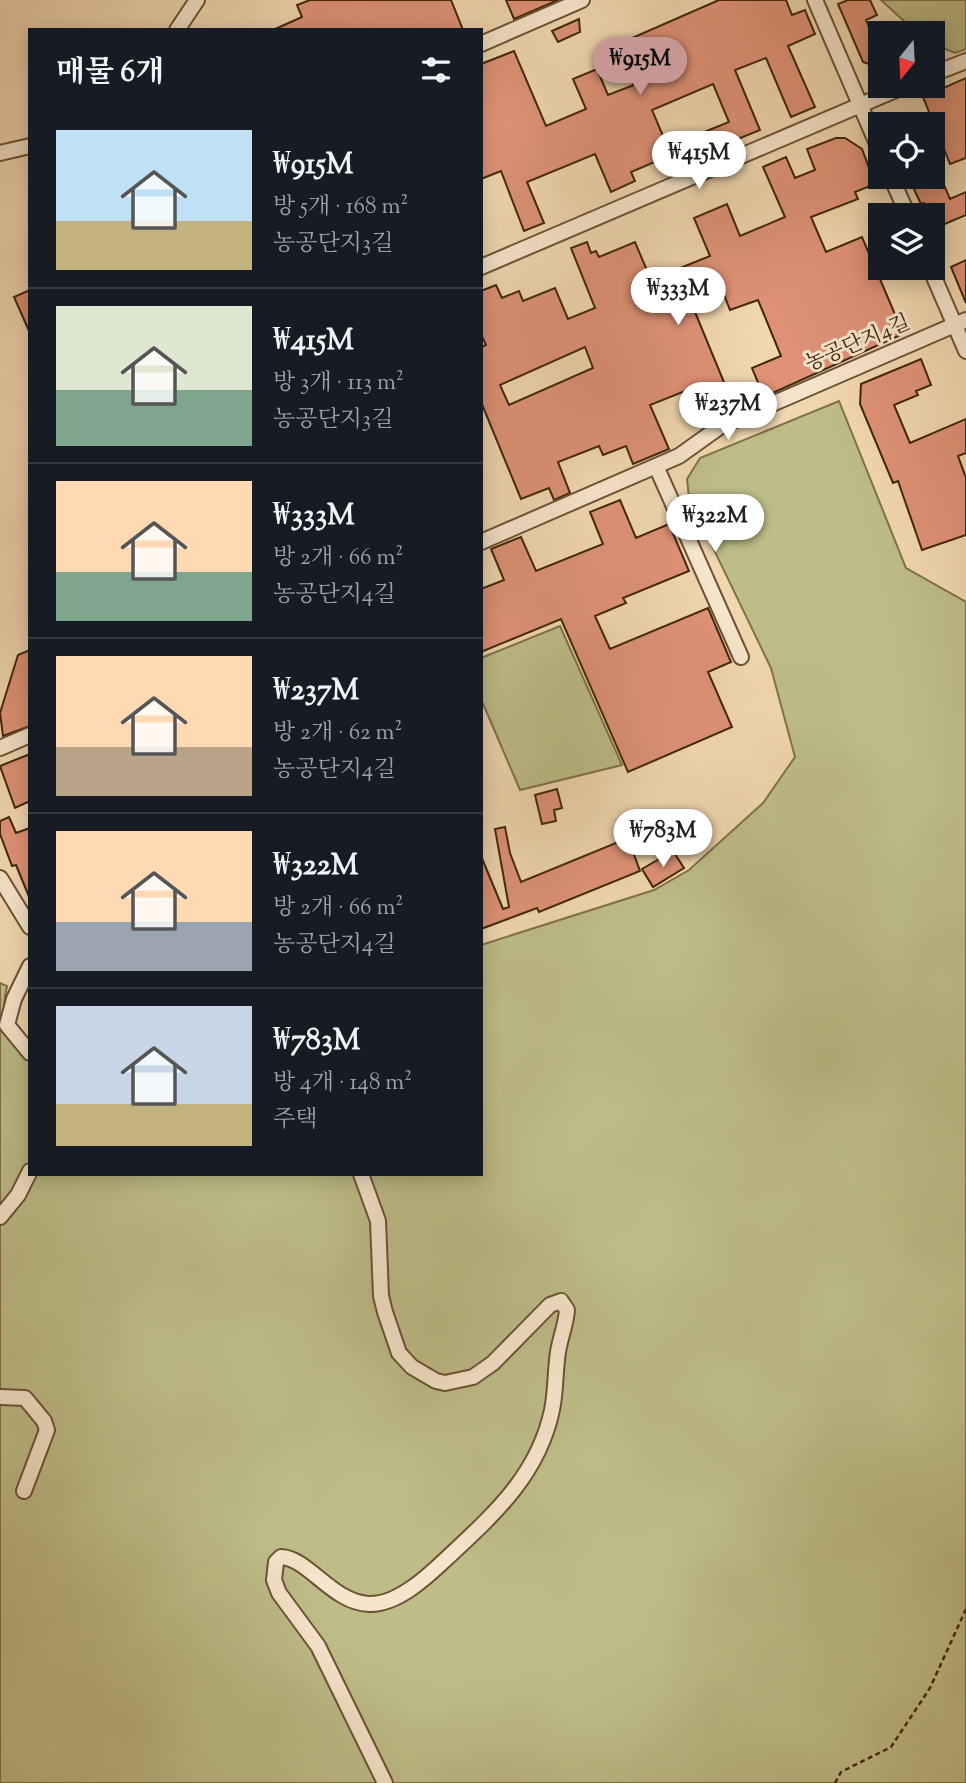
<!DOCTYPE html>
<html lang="ko">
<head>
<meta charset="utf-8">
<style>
  :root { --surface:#171b24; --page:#242831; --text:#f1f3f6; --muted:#9ea1a6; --line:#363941; --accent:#c59692 }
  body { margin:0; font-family:"Sorts Mill Goudy","Noto Serif KR",serif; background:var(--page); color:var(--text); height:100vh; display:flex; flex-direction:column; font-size:26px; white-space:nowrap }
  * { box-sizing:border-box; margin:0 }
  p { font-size:23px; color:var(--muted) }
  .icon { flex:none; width:38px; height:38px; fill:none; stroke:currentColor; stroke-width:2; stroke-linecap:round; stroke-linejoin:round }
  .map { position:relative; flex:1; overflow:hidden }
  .panel { position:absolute; left:28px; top:28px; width:455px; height:1148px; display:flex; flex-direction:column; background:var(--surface); border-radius:0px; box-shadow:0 4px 18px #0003 }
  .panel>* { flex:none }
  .needle { width:46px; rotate:198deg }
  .buttons { position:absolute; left:868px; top:21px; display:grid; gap:14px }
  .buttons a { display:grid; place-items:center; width:77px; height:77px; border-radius:0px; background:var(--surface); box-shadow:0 4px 18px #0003; font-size:35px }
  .price { position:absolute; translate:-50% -60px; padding:0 16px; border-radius:24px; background:#fff; color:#222; font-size:23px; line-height:46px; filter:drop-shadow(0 2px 4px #0008) }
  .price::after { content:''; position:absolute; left:50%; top:42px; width:21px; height:16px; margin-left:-10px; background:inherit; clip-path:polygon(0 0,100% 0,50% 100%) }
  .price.selected { background:var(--accent); color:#111 }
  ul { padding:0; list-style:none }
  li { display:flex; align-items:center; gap:21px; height:175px; padding:0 28px }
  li+li { border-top:2px solid var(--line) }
  li span { display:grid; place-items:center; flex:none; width:196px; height:140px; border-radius:0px; color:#555 }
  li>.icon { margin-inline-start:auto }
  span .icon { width:84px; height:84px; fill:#fffc; stroke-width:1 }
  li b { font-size:30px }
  h2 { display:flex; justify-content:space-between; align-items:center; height:84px; padding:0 28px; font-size:30px }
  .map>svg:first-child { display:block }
  .green { fill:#bebd88; stroke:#7f7248; stroke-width:2 }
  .building { fill:#df9277; stroke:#402609; stroke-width:2; fill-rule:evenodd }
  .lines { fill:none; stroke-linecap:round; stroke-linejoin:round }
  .minor-casing { stroke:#6c5233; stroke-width:18 }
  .path { stroke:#402609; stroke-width:2.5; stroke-dasharray:5 3.5; stroke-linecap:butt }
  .minor { stroke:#f6e5cc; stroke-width:14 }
  .labels { text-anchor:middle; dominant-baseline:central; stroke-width:6; stroke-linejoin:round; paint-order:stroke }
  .street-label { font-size:21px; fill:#402609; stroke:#f6e5cc }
</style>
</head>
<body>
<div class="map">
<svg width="966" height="1783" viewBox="0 0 966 1783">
  <rect width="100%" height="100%" fill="#f1d7b1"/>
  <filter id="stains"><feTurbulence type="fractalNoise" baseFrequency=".00286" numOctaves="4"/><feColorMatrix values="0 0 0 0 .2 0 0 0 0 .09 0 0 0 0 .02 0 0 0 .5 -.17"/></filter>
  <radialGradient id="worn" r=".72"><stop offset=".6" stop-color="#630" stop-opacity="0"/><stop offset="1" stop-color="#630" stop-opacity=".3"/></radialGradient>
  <!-- green -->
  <path class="green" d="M881 0H966V49L955 53 933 44V33H917Z
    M839 401 906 568 966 602V1783H0V983L7 986C1 1014 0 1044 30 1055V1174H481V945L654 890 689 870 763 803 795 757 771 668 689 498 687 479 700 458Z
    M560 626 622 765 520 790 481 699V658Z"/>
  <!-- building -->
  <path class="building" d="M310 0H451L463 30H273L302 17 297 5Z
    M506 0H558L514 19Z
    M719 0H786L792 15 805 10 815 34 788 46 815 107 791 117 766 58 735 70 760 130 711 150 704 132 729 122 713 84 652 110 671 155 631 172 635 181 611 192 595 154 527 182 544 223 524 231 501 171 481 179V64L514 51 546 126 586 109 573 79 597 69 608 95 634 85 616 45Z
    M848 0H870L877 15 866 20 880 53V68L863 62 838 4Z
    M579 19 580 32 558 42 552 31Z
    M966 78V158L950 164 923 97Z
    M836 138H845L862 149 875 184 855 192 858 199 811 217 826 252 862 237 897 319 900 317 907 332 764 397 752 368 781 356 758 300 730 310 721 287 690 300 733 404 707 415 695 387 650 405 669 449 633 464 626 446 603 455 599 446 558 462 570 493 554 500 549 488 521 499 481 402V347L486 345 481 334V291L496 285 502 298 519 291 523 301 555 288 568 319 595 308 571 248 587 242 591 253 596 251 599 257 635 242 651 280 710 256 694 218 727 204 740 236 785 217 763 167 786 157 795 178 815 170 807 149ZM585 347 593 368 509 405 500 385Z
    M938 171 950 199 966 192V215L933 229V215H928L924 203 921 204 911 183 933 177Z
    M966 260V303L951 267Z
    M30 290V333L14 297Z
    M921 359 931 385 916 391 918 395 894 405 910 443 966 419V453L958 456 966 478V535L922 550 898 481 893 483 860 404 861 384Z
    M620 500 636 538 669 524 689 571 623 598 626 603 595 616 610 649 708 608 731 662 708 672 732 727 628 772 561 619 481 652V589L504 580 491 549 521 537 536 571 603 544 590 512Z
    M30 650V726L3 736 0 713 18 655Z
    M30 754V801L15 808 0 766Z
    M557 789 562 808 554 810 556 821 542 824 535 795Z
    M9 817 16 833 30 828V899L16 865 12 866 0 834V821Z
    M505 827 510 853 521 882 628 838 640 871 539 912 537 908 481 929V856L503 909 509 907 495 829Z
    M673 851 684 868 653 887 642 869Z"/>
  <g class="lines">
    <defs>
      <path id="minor" d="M815 0 880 151
        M177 30 197 0
        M481 44 582 0
        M933 74 966 61
        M0 153 30 146
        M891 177 908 215
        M481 267 905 86
        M930 268 966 351
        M656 466 741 657
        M481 542 679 456 721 426 966 320
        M0 748 30 735
        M0 878 30 927
        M30 966 14 999 7 1025 30 1053
        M361 1174 378 1221 381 1296 385 1312 399 1353 412 1367 436 1381 445 1383 473 1377 493 1363 550 1305 561 1301 567 1310C566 1325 560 1338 558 1352 555 1371 556 1391 552 1410 538 1476 493 1515 446 1559 427 1577 397 1605 369 1604 333 1603 308 1558 281 1557L276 1562 274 1580 279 1593 318 1646 385 1783
        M0 1217 18 1195 30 1171
        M0 1397 25 1398 44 1421 47 1430 24 1491"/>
    </defs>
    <!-- minor casing -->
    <use href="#minor" class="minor-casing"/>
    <!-- path -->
    <path class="path" d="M835 1783 841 1772 891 1747 930 1688 966 1609"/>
    <!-- minor -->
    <use href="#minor" class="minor"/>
  </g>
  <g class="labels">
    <!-- street labels -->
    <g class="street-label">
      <text transform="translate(858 344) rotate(-23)">농공단지4길</text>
    </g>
  </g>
  <rect width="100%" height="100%" filter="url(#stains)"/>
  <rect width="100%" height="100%" fill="url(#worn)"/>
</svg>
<div class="buttons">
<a><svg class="needle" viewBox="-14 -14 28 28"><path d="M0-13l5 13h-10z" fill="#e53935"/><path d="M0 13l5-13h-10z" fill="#9ea1a6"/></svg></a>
<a><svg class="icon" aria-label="locate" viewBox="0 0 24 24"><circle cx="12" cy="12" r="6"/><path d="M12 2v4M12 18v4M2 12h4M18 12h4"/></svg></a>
<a><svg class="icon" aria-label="layers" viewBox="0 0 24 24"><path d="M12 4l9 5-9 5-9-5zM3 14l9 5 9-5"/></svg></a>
</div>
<b class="price selected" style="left:640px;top:97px">₩915M</b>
<b class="price" style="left:699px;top:191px">₩415M</b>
<b class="price" style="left:678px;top:327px">₩333M</b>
<b class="price" style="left:728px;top:442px">₩237M</b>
<b class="price" style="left:715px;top:554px">₩322M</b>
<b class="price" style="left:663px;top:869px">₩783M</b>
<section class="panel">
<h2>매물 6개<svg class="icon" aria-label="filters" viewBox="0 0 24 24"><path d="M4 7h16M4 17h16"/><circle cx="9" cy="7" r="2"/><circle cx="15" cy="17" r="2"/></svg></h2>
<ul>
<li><span style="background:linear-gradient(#bfe0f5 65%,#c2b280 0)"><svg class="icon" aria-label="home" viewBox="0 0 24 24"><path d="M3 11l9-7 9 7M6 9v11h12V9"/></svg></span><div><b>₩915M</b><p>방 5개 · 168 m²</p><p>농공단지3길</p></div></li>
<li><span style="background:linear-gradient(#dfe7d0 60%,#7fa58c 0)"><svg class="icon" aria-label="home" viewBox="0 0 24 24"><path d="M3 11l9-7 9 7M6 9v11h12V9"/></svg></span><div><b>₩415M</b><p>방 3개 · 113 m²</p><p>농공단지3길</p></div></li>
<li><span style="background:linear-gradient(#ffd9b3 65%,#7fa58c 0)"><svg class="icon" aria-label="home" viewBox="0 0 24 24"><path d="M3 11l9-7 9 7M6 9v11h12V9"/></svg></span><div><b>₩333M</b><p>방 2개 · 66 m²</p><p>농공단지4길</p></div></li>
<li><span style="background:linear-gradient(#ffd9b3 65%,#b9a48a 0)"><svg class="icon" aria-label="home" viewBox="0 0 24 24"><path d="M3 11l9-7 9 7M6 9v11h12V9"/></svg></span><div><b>₩237M</b><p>방 2개 · 62 m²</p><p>농공단지4길</p></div></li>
<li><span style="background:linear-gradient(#ffd9b3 65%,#9aa5b1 0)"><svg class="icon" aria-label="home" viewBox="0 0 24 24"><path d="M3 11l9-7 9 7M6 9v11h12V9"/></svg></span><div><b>₩322M</b><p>방 2개 · 66 m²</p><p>농공단지4길</p></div></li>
<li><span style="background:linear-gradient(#c9d6e8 70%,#c2b280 0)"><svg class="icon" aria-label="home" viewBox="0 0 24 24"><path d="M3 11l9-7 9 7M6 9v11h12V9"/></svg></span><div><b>₩783M</b><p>방 4개 · 148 m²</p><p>주택</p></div></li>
</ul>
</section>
</div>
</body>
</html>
